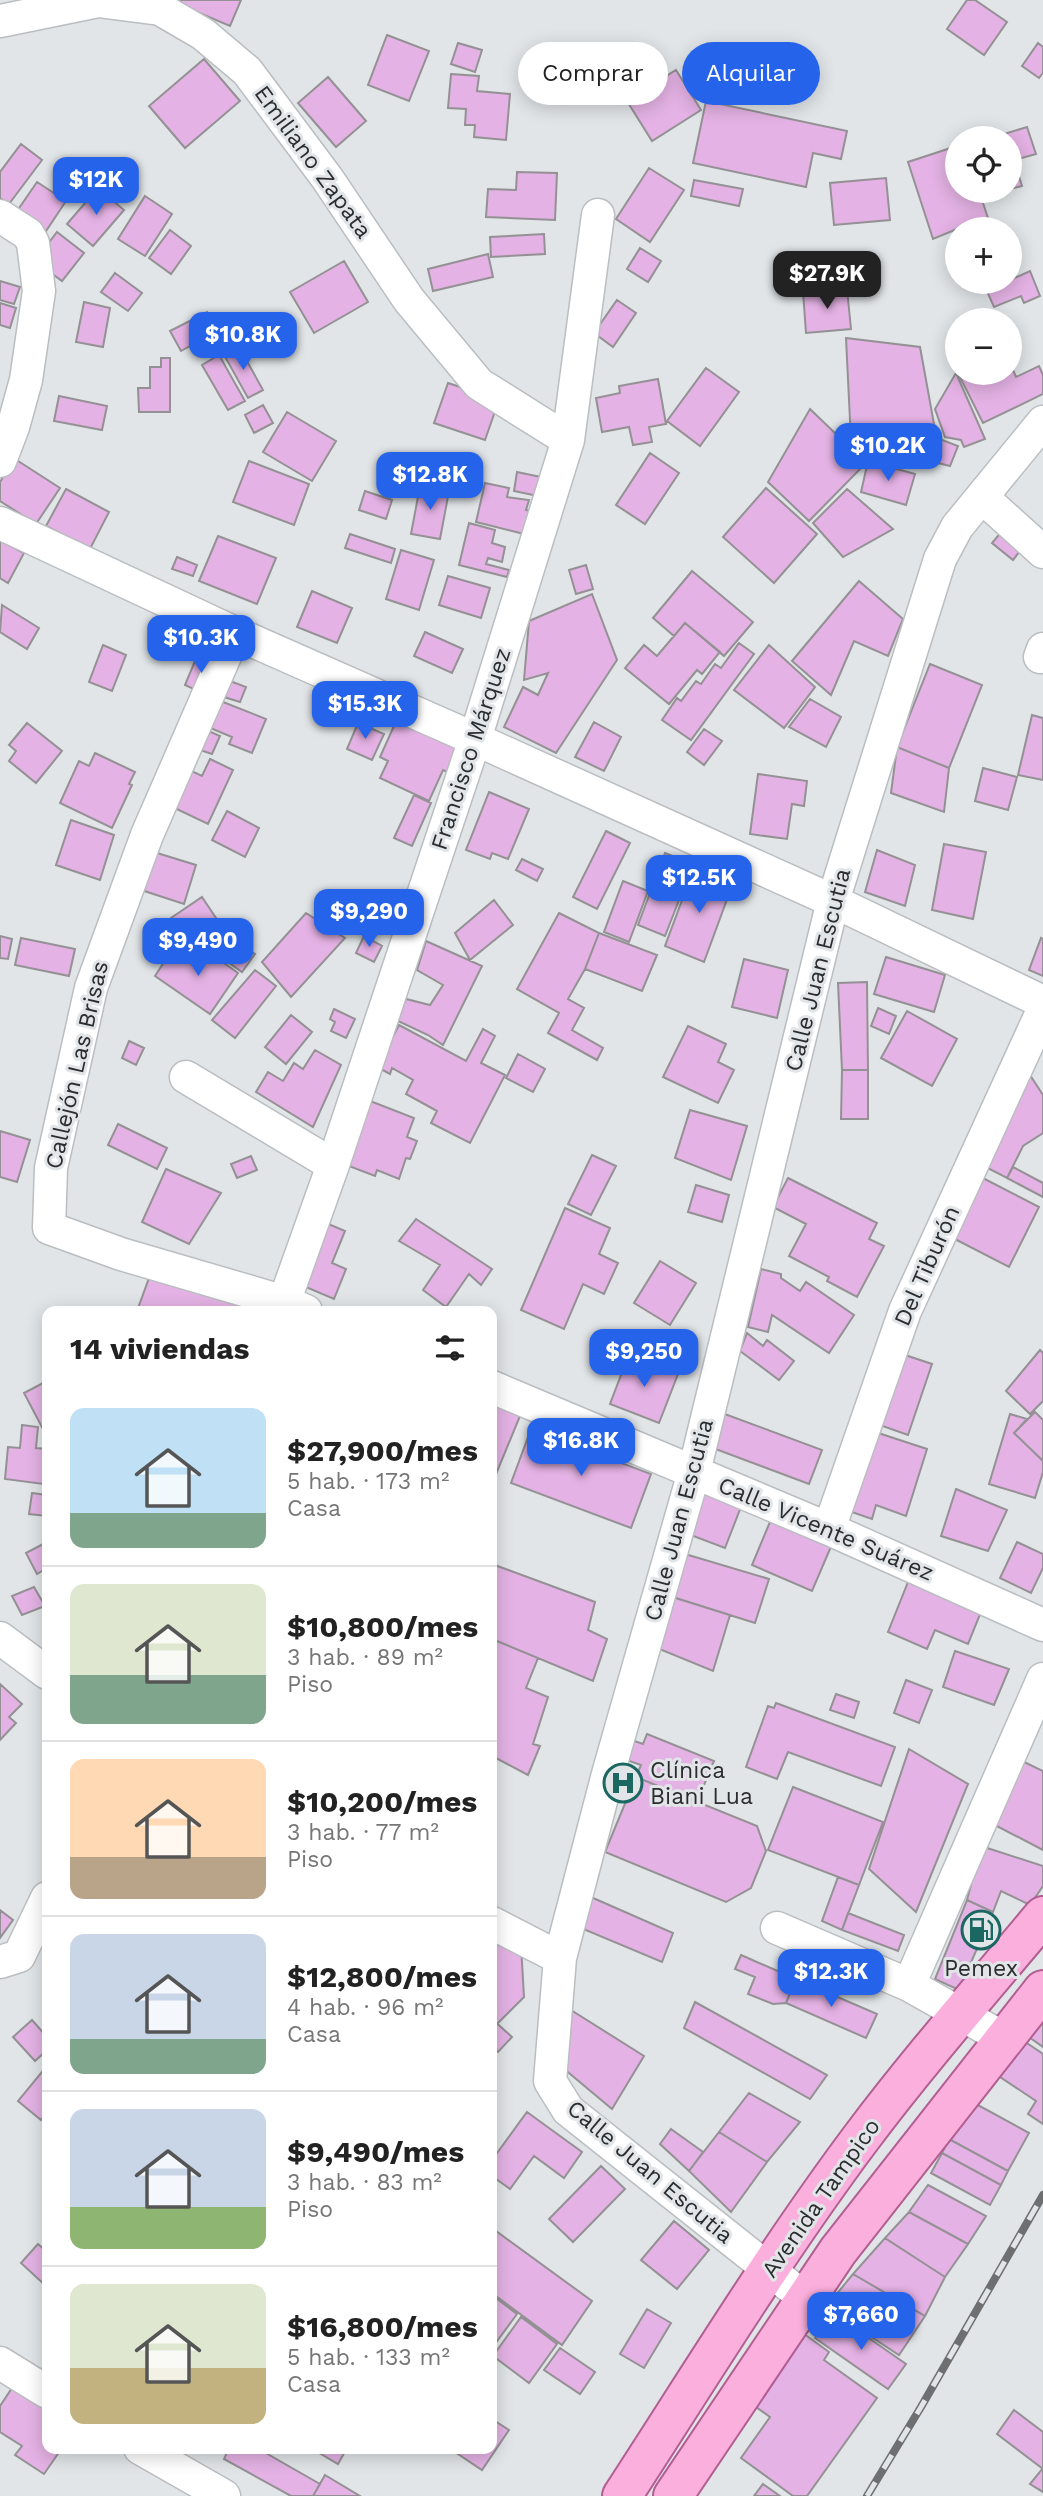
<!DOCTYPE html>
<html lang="es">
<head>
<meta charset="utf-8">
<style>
  :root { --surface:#fff; --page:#f6f6f6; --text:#222; --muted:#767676; --line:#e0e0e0; --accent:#2563eb }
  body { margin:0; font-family:"Work Sans",sans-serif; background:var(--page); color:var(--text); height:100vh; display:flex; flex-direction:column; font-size:26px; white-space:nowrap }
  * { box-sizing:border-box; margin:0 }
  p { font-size:23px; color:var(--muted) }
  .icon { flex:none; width:38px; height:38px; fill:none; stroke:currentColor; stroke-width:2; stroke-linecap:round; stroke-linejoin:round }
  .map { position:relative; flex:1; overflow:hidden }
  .panel { position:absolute; left:42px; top:1306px; width:455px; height:1148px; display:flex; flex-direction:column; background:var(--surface); border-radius:14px; box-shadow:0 4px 18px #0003 }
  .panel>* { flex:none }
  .top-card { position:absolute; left:518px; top:42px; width:420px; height:63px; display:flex; gap:14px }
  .buttons { position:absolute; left:945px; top:126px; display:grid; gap:14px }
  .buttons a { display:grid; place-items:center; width:77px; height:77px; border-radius:50%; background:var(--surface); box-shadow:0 4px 18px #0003; font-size:35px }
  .price { position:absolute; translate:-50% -60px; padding:0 16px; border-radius:14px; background:var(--accent); color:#fff; font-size:23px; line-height:46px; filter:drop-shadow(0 2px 4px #0008) }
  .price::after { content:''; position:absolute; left:50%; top:42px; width:21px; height:16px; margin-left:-10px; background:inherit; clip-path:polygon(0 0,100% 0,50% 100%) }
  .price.on { background:#222; color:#fff }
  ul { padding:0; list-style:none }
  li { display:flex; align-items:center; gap:21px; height:175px; padding:0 28px }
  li+li { border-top:2px solid var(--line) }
  li span { display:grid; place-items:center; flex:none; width:196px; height:140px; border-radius:14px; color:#555 }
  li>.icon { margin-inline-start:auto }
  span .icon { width:84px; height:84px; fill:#fffc; stroke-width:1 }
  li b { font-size:30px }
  h2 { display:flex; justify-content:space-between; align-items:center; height:84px; padding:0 28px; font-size:30px }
  .pill { padding:0 24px; border-radius:32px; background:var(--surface); box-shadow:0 4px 18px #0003; font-size:24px; line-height:63px }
  .pill.on { background:var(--accent); color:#fff }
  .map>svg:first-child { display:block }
  .building { fill:#e4b2e4; stroke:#949194; stroke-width:2 }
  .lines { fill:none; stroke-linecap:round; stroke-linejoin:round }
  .minor-casing { stroke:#babec1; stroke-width:35 }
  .major-casing { stroke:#b15e91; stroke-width:42 }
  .minor { stroke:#fff; stroke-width:32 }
  .major { stroke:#fbafdd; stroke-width:38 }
  .rail-casing { stroke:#6d6f71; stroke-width:8 }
  .rail { stroke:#e1e5e8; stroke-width:5; stroke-dasharray:16; stroke-linecap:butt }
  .labels { text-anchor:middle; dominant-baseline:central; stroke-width:6; stroke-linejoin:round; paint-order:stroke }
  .street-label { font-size:23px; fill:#2b2c2d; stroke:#e1e5e8 }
  .poi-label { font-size:23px; fill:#2b2c2d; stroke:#e1e5e8; text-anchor:start }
</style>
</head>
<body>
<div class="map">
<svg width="1043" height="2496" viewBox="0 0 1043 2496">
  <rect width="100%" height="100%" fill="#e1e5e8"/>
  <!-- building -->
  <path class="building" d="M169 0H241L230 26Z
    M967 0H975L1007 22 984 55 947 29Z
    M387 35 429 51 409 101 368 85Z
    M458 43 482 50 475 72 451 64Z
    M1038 43 1043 47V73L1039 78 1022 66Z
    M204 59 240 101 185 148 149 106Z
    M676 70 701 110 652 141 627 101Z
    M451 74 479 76 477 91 510 94 506 140 474 137 475 125H465L466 109 448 108Z
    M328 77 366 121 336 147 298 103Z
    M706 101 847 131 841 159 813 153 806 187 693 163Z
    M1027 127 1036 154 1014 160 1022 186 1010 189V138H991Z
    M21 144 42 160 9 204 0 198V172Z
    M957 146V191H979L989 221 957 229 933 239 908 162Z
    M649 168 684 190 650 242 616 219Z
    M517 172 557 173 555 220 486 217 488 189 516 190Z
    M886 178 890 220 834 225 830 183Z
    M694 180 743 189 739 206 691 196Z
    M37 182 66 201 44 234 15 214Z
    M98 188 124 210 93 246 67 224Z
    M145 196 172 214 145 256 118 239Z
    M170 230 191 246 171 274 149 258Z
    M57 232 84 253 62 281 35 261Z
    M544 234 545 254 491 257 490 237Z
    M640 248 661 261 648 282 627 269Z
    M488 254 493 277 433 291 428 269Z
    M344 261 368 302 314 333 290 292Z
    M1030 271 1040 296 1024 303 1021 296 994 307 986 289 1010 282V280Z
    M115 273 142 293 128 311 101 292Z
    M0 281 20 287 14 304 0 300Z
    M847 289 851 329 806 333 803 292Z
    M617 300 636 313 613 347 594 333Z
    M84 302 110 308 103 347 76 342Z
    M0 303 16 308 10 328 0 325Z
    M207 312 217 331 181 351 170 331Z
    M846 338 920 347 934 424 942 440 958 446 950 466 851 441Z
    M238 345 263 390 248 398 223 353Z
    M219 355 245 401 228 410 202 365Z
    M161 358H170V412H139L138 388H150V367H161Z
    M1010 363 1016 377 1039 366 1043 375V394L983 423 958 373H1010Z
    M706 368 739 392 700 446 667 421Z
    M956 373 985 439 964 447 961 440 945 437 935 409Z
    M658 379 666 424 649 427 652 442 633 445 629 427 602 432 596 398 620 393 619 386Z
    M448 383 499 400 485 440 434 423Z
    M59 396 107 406 102 430 54 421Z
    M263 405 273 423 254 433 245 415Z
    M810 409 866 463 809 521 768 482Z
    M287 412 336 441 312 481 263 452Z
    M650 453 679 473 645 524 616 505Z
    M15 459 60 488 36 524 0 501V482Z
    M249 461 309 484 294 525 233 502Z
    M868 461 915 474 906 505 861 492Z
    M517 472 541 477 538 496 514 491Z
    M485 483 509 488 507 497 529 500 526 510 531 511 524 534 476 522Z
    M420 486 449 491 440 539 411 534Z
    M766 488 817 534 774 583 723 537Z
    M66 489 109 512 90 549 46 526Z
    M847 489 893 529 843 557 813 523Z
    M365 491 392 500 386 519 359 510Z
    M469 523 495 530 492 543 505 547 502 562 488 558 486 564 509 570 507 577 459 565Z
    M1003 530 1023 547 1013 560 992 543Z
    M350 534 395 549 391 563 345 548Z
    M218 536 276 558 257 604 199 581Z
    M0 540 24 553 8 583 0 578Z
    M401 550 434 560 419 610 386 599Z
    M177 557 197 565 193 576 172 569Z
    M586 565 593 589 576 594 569 570Z
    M692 571 753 622 724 656 685 623 674 636 653 618Z
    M448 576 490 588 481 618 439 605Z
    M859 581 903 619 888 656 854 641 831 695 792 661Z
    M312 591 352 608 337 643 297 627Z
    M592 594 617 660 556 753 504 727 523 687 538 695 548 673 524 680 529 621Z
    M2 605 39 628 27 649 0 632Z
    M685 623 720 652 702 674 697 670 669 704 625 668 644 645 657 656Z
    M425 632 463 649 452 673 414 656Z
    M739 643 754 654 691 740 662 720 677 698 681 701 696 681 701 684 715 664 721 668Z
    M103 645 126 655 112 691 89 682Z
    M769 645 815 687 784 728 734 690Z
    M197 656 216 664 204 694 185 685Z
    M930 664 982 685 949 768 897 747Z
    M230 681 246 687 240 702 224 697Z
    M810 699 841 717 826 747 789 727Z
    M218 700 266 719 252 753 229 744 232 737 208 727Z
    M1032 715 1043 718V780L1018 775Z
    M398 717 459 745 447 772 443 770 429 801 380 778 388 761 380 757Z
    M594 722 621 737 604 771 575 757Z
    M27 723 62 751 36 783 9 761 16 751 9 745Z
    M358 723 384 734 372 760 347 749Z
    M199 727 220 736 212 754 188 746Z
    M704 729 722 741 704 765 687 752Z
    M897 747 949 768 944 812 891 793Z
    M95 753 135 772 129 784 132 785 112 828 60 803 79 761 89 766Z
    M210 759 233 770 208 824 164 803 181 766 202 776Z
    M983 768 1017 777 1008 810 975 801Z
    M758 774 807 781 804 806 792 804 787 839 750 834Z
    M489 792 529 809 508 859 492 853 490 859 466 850Z
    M414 795 431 803 412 846 394 838Z
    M227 811 259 828 245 857 212 840Z
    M71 820 114 835 100 880 56 865Z
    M606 831 630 843 597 909 573 897Z
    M944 844 986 852 973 919 932 910Z
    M144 849 196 865 184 904 132 887Z
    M877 850 915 865 905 906 865 892Z
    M665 853 693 864 665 936 638 925Z
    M522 859 543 869 537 881 516 870Z
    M694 868 733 883 704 962 665 946Z
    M623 881 648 891 629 942 604 932Z
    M202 897 226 933 194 954 171 918Z
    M494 900 513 925 470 960 455 933Z
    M306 913 345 938 291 997 262 962Z
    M559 913 599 933 585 969 568 999 584 1008 572 1030 603 1048 597 1060 548 1033 559 1013 517 989Z
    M599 933 657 955 642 991 585 969Z
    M227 934 255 954 242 972 214 952Z
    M0 936 12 939 8 959 0 958Z
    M364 936 382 946 374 962 356 953Z
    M21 938 75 949 69 976 15 965Z
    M1041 938 1043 939V976L1029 970Z
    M426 941 482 966 443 1045 428 1035 396 1020 406 999 430 1005 443 985 417 970Z
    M204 949 238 973 210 1014 155 976 172 950 193 965Z
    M886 957 945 975 934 1012 874 994Z
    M744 959 788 970 777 1018 732 1007Z
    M255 970 276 986 235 1038 212 1020Z
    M867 982 868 1070H842L838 983Z
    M878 1008 896 1016 889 1034 871 1026Z
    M334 1009 355 1019 346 1038 331 1031 335 1022 330 1019Z
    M907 1011 957 1039 932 1086 881 1058Z
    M291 1015 312 1032 286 1064 265 1047Z
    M399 1025 466 1061 483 1029 495 1036 481 1063 505 1075 470 1143 431 1123 437 1111 406 1094 413 1080 392 1068 390 1074 377 1067Z
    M688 1026 726 1044 718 1062 734 1070 718 1103 663 1077Z
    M129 1041 144 1048 136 1065 122 1058Z
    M315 1050 341 1065 313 1127 256 1092 268 1072 283 1081 294 1063 303 1069Z
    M518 1054 545 1069 533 1092 506 1078Z
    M842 1070H868V1119H841Z
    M1030 1075 1043 1095V1133L1023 1146 1007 1178 974 1161Z
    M365 1099 414 1118 407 1137 417 1141 410 1159 406 1158 399 1179 377 1170 375 1176 341 1163Z
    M690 1110 747 1126 731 1180 675 1158Z
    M118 1124 167 1148 157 1169 108 1145Z
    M0 1131 30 1140 17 1182 0 1177Z
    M592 1155 616 1166 591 1215 568 1204Z
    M251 1156 257 1170 237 1178 231 1164Z
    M1013 1167 1043 1183V1197L1007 1178Z
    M166 1169 221 1193 189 1244 142 1222Z
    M975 1174 1039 1207 1009 1267 945 1234Z
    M788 1178 877 1223 869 1239 884 1246 857 1297 827 1281 829 1277 789 1256 806 1224 773 1207Z
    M696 1185 729 1195 722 1222 688 1212Z
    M565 1208 610 1228 599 1254 618 1263 604 1294 583 1284 564 1329 521 1310Z
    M416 1219 492 1269 481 1285 469 1274 446 1307 423 1290 440 1265 399 1241Z
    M319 1220 345 1231 332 1263 346 1269 334 1299 294 1282Z
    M660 1261 696 1283 670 1325 634 1303Z
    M153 1267 244 1302 240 1311H137Z
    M761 1269 781 1274V1278L800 1291 806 1282 854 1315 829 1353 772 1315 768 1332 748 1327Z
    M747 1333 763 1346 767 1340 794 1361 779 1380 740 1351Z
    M1040 1350 1043 1353V1401L1030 1414 1006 1391Z
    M896 1352 932 1364 908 1435 871 1422Z
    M629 1354 678 1374 659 1423 610 1404Z
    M47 1381V1432L45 1433 24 1393Z
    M497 1406 520 1416 494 1479 492 1478V1418Z
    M1035 1412 1043 1420V1461L1014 1433Z
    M722 1413 822 1450 809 1484 710 1447Z
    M1010 1414 1027 1419 1014 1433 1043 1461V1472L1035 1498 989 1484Z
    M22 1425 38 1427 36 1448 47 1449 43 1484 5 1479 8 1447 20 1448Z
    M531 1429 651 1474 631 1528 511 1483Z
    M866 1429 927 1449 906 1516 876 1505 872 1519 840 1508Z
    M699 1482 744 1499 725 1548 680 1531Z
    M956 1489 1007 1510 988 1551 941 1536Z
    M32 1493 47 1495V1516L29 1514Z
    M772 1517 833 1542 812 1591 752 1565Z
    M47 1542V1568L37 1574 26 1553Z
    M1017 1542 1043 1554V1568L1031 1593 1000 1578Z
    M675 1551 769 1579 755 1623 663 1594Z
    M492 1564 595 1602 588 1630 607 1639 593 1681 492 1639Z
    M912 1572 985 1602 968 1644 935 1630 927 1649 888 1632Z
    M34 1587 45 1606 22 1615 12 1596Z
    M663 1594 730 1615 713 1671 647 1644Z
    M492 1639 538 1658 526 1688 548 1697 533 1744 540 1746 528 1775 492 1756Z
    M955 1651 1009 1669 994 1705 943 1687Z
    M906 1680 932 1690 919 1723 894 1713Z
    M0 1684 22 1704 9 1717 16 1723 0 1740Z
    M836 1694 859 1702 854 1718 830 1710Z
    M776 1703 895 1747 881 1786 788 1752 777 1779 746 1767 768 1706 774 1708Z
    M647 1734 714 1761 697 1802 636 1777 641 1765 621 1758 629 1739 643 1744Z
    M909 1749 968 1784 916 1912 869 1869Z
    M1018 1759 1043 1771V1850L991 1823Z
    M636 1777 757 1826 766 1851 751 1888 726 1902 605 1852Z
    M793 1787 883 1822 859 1885 768 1850Z
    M981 1846 1043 1866V1886L1030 1905 1001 1891 993 1912 967 1900Z
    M838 1877 859 1885 842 1930 822 1921Z
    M584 1894 673 1933 662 1962 576 1926Z
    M967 1900 993 1912 959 1990 935 1979Z
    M0 1910 13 1920 0 1938Z
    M848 1913 904 1935 898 1951 842 1930Z
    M495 1937 521 1945 524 1997 497 2024 492 2019V1942Z
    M741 1955 796 1979 786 2003 773 2004 748 1994 755 1977 735 1969Z
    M796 1979 877 2014 866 2038 786 2003Z
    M695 2002 827 2075 810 2099 684 2028Z
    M563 2005 644 2056 612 2109 563 2068Z
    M1043 2010V2047L1026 2035Z
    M492 2019 512 2037 498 2052 492 2047Z
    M32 2020 47 2037V2050L35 2061 13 2037Z
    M1018 2037 1043 2054V2124L1028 2114 1036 2101 994 2073Z
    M46 2067 47 2113 41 2120 18 2101Z
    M749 2093 800 2122 767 2162 719 2132Z
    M976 2104 1029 2133 1008 2171 949 2139Z
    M527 2112 582 2152 564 2178 534 2156 510 2189 492 2176V2160Z
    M671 2129 703 2152 689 2171 660 2144Z
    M719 2132 767 2162 731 2212 689 2171Z
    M949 2139 1008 2171 1001 2185 942 2153Z
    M942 2153 1001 2185 990 2205 931 2173Z
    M601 2166 625 2189 573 2242 549 2219Z
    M928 2185 986 2216 968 2244 909 2212Z
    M909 2212 968 2244 945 2277 885 2238Z
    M674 2221 709 2250 677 2289 641 2260Z
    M492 2228 592 2301 562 2345 492 2293Z
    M885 2238 945 2277 925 2316 853 2274Z
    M38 2244 47 2252V2287L21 2263Z
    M853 2274 925 2316 899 2355 826 2307Z
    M492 2295 517 2314 492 2348Z
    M647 2309 671 2323 644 2368 620 2354Z
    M521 2317 557 2344 529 2383 493 2356Z
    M840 2318 906 2364 888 2389 815 2338 826 2321 834 2327Z
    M800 2331 829 2352 824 2360 877 2398 807 2496H793L741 2458 770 2417 749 2402Z
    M560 2348 595 2372 580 2394 544 2370Z
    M16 2382 47 2403V2448H62L44 2474 15 2455 22 2446 0 2432V2406Z
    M1014 2410 1043 2432V2469L997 2434Z
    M492 2419 509 2430 482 2470 449 2448H492Z
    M229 2448H257L320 2484 313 2496H291L224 2459Z
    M311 2448H347L338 2464Z
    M1043 2468V2492L1030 2484Z
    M325 2475 360 2496H313Z
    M763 2484 780 2496H754Z"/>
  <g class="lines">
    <defs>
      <path id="minor" d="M0 21 98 1 160 9 203 34 247 71 327 178 409 300 479 384 568 440
        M0 216 28 234 33 243 39 291 26 380 13 427 0 461
        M982 497 1043 552
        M0 523 235 633 475 739 833 901 1043 1002
        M235 633 147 835 91 988 51 1168 49 1228 121 1254 285 1302 306 1311
        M1040 657 1043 649
        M186 1077 333 1165
        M281 1311 333 1165 475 739 568 440 598 215
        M492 1387 829 1529 1043 1625
        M829 1529 905 1311 1043 1010
        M0 1638 47 1673
        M492 1923 560 1958
        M777 1928 909 1985 1005 2039
        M0 1962 19 1956 47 1898
        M909 1985 1043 1679
        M806 2299 568 2110 550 2081 560 1958 608 1774 694 1472 833 901 940 559 957 527 1043 422
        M0 2363 47 2392
        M140 2448 224 2496"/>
      <path id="major" d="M622 2496C700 2376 775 2253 861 2138 918 2062 982 1989 1043 1916
        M673 2496 838 2251 1043 1990"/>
    </defs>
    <!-- minor casing -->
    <use href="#minor" class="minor-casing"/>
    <!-- major casing -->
    <use href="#major" class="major-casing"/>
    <!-- minor -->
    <use href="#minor" class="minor"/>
    <!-- major -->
    <use href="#major" class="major"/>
    <defs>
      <path id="rail" d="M867 2496 921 2407 1043 2195"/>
    </defs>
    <!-- rail casing -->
    <use href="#rail" class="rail-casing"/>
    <!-- rail -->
    <use href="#rail" class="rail"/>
  </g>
  <!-- icons -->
  <defs>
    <symbol id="hospital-ring" viewBox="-11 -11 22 22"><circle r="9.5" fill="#e1e5e8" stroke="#1b6762" stroke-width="1.5"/><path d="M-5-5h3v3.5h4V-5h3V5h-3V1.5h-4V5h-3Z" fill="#1b6762"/></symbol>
    <symbol id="fuel-ring" viewBox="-11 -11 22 22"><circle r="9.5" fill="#e1e5e8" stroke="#1b6762" stroke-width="1.5"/><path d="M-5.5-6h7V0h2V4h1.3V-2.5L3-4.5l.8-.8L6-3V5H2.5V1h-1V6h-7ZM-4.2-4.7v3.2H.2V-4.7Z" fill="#1b6762"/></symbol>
  </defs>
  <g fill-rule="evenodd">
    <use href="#hospital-ring" x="601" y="1761" width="44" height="44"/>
    <use href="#fuel-ring" x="959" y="1908" width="44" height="44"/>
  </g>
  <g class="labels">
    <!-- street labels -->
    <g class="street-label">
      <text transform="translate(313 162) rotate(54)">Emiliano Zapata</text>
      <text transform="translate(471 749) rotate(-72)">Francisco Márquez</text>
      <text transform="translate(818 970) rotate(-76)">Calle Juan Escutia</text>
      <text transform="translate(77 1065) rotate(-77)">Callejón Las Brisas</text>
      <text transform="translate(927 1266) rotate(-66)">Del Tiburón</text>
      <text transform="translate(679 1520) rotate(-75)">Calle Juan Escutia</text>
      <text transform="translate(826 1529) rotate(23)">Calle Vicente Suárez</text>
      <text transform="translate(650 2172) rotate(40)">Calle Juan Escutia</text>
      <text transform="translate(821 2198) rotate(-55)">Avenida Tampico</text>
    </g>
    <!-- poi labels -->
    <g class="poi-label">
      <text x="650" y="1770">Clínica<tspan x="650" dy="26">Biani Lua</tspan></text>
      <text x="981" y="1968" text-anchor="middle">Pemex</text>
    </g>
  </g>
</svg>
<div class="buttons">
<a><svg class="icon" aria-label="locate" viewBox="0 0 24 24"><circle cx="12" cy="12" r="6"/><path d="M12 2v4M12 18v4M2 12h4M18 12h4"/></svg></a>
<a>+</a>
<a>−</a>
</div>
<b class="price" style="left:96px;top:217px">$12K</b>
<b class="price on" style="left:827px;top:311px">$27.9K</b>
<b class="price" style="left:243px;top:372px">$10.8K</b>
<b class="price" style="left:888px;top:483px">$10.2K</b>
<b class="price" style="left:430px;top:512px">$12.8K</b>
<b class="price" style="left:201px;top:675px">$10.3K</b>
<b class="price" style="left:365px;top:741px">$15.3K</b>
<b class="price" style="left:699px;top:915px">$12.5K</b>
<b class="price" style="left:369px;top:949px">$9,290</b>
<b class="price" style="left:198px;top:978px">$9,490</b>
<b class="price" style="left:644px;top:1389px">$9,250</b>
<b class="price" style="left:581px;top:1478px">$16.8K</b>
<b class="price" style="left:831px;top:2009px">$12.3K</b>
<b class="price" style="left:861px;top:2352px">$7,660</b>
<div class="top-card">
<a class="pill">Comprar</a>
<a class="pill on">Alquilar</a>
</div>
<section class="panel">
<h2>14 viviendas<svg class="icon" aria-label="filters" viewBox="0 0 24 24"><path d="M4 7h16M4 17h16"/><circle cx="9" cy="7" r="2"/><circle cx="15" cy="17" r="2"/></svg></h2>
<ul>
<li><span style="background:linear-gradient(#bfe0f5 75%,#7fa58c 0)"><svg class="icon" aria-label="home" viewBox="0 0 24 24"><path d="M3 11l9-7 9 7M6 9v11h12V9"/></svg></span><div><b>$27,900/mes</b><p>5 hab. · 173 m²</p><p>Casa</p></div></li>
<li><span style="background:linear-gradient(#dfe7d0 65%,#7fa58c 0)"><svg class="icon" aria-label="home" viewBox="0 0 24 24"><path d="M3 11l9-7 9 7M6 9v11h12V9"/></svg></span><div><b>$10,800/mes</b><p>3 hab. · 89 m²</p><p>Piso</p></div></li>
<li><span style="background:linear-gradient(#ffd9b3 70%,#b9a48a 0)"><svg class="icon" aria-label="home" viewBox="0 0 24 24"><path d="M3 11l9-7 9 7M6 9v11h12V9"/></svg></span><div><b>$10,200/mes</b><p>3 hab. · 77 m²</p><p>Piso</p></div></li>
<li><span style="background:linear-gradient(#c9d6e8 75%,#7fa58c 0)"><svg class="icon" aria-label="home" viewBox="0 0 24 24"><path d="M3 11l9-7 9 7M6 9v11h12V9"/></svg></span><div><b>$12,800/mes</b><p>4 hab. · 96 m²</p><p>Casa</p></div></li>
<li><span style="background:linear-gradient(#c9d6e8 70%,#8fb573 0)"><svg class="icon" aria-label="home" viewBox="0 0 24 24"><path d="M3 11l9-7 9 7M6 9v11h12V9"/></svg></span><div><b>$9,490/mes</b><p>3 hab. · 83 m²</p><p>Piso</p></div></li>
<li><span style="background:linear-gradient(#dfe7d0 60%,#c2b280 0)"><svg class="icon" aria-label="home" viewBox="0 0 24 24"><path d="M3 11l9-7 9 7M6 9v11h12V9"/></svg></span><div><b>$16,800/mes</b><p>5 hab. · 133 m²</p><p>Casa</p></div></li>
</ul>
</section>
</div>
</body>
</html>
